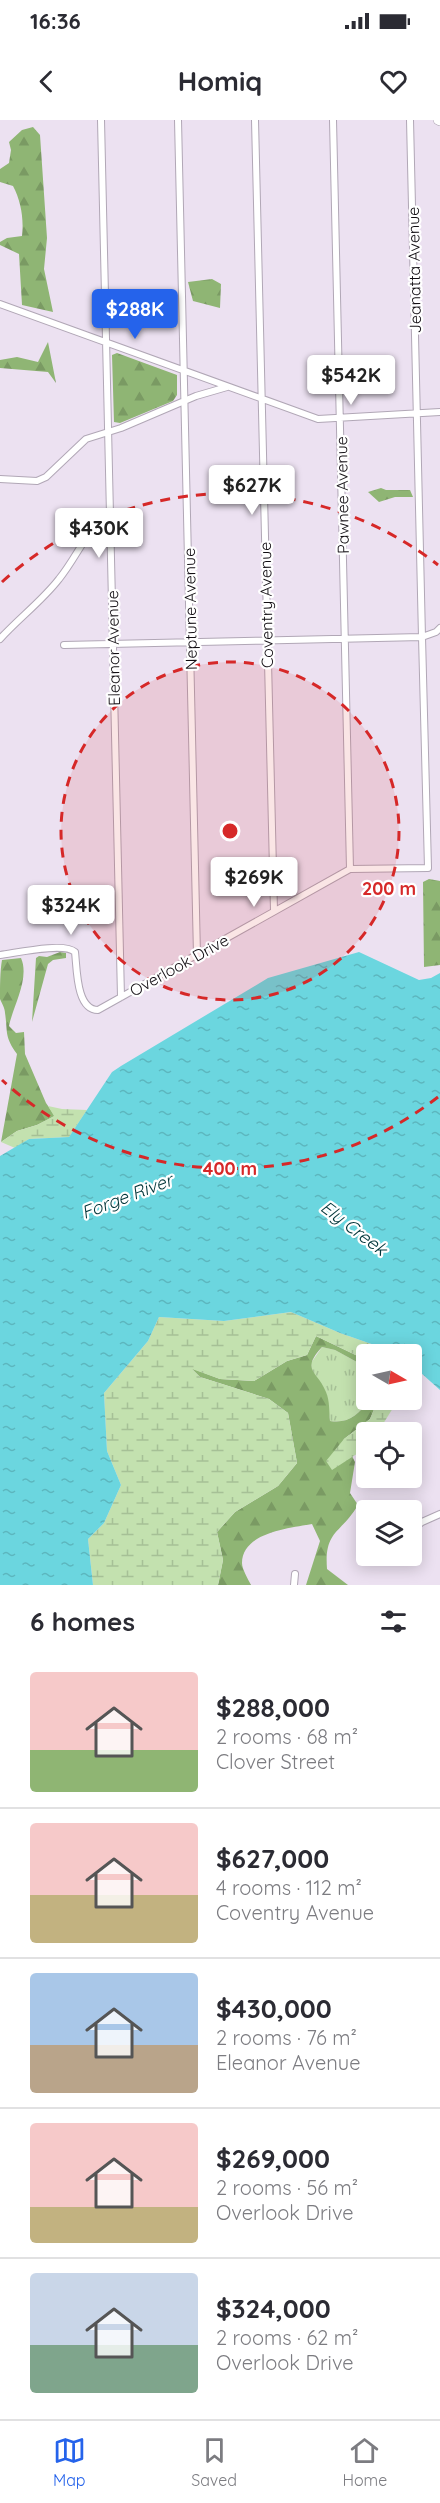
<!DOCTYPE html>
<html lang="en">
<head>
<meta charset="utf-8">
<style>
  :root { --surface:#fff; --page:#f2f2f3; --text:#2b2b33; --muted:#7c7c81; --line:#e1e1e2; --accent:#2563eb }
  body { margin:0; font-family:Quicksand,sans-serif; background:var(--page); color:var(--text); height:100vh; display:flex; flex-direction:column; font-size:22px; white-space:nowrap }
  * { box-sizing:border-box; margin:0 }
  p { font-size:20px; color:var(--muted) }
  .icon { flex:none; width:33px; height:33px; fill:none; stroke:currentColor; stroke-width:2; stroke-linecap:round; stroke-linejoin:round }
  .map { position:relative; height:1465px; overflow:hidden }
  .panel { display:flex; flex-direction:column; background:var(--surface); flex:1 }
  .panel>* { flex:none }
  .needle { width:39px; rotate:99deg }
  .tools { position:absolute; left:356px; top:1224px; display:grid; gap:12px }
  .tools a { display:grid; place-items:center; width:66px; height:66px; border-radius:6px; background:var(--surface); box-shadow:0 3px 15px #0003; font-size:30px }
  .price { position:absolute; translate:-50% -51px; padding:0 14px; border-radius:6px; background:#fff; color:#222; font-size:20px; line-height:39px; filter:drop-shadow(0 2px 3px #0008) }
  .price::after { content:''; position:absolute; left:50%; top:36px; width:18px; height:14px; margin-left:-9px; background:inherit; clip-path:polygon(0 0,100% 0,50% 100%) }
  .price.active { background:var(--accent); color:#fff }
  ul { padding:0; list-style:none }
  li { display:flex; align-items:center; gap:18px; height:150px; padding:0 30px }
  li+li { border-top:2px solid var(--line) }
  li span { display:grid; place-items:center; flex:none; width:168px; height:120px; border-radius:6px; color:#555 }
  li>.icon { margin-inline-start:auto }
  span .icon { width:72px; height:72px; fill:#fffc; stroke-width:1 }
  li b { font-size:26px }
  h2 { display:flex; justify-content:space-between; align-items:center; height:72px; padding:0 30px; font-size:26px }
  .status { display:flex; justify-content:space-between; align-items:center; height:42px; padding:0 30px; background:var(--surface); direction:ltr }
  .status svg { height:16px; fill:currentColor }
  header { display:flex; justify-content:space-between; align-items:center; height:78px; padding:0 30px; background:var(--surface); font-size:27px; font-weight:700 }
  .dock { display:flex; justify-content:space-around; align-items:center; height:84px; border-top:2px solid var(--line); background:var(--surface); font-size:16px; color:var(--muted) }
  .dock a { display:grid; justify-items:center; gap:3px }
  .dock .active { color:var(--accent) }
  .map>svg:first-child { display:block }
  .grass { fill:url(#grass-tufts) }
  .forest { fill:url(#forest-firs) }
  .wetland { fill:url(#wetland-marsh) }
  .water { fill:url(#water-ripples) }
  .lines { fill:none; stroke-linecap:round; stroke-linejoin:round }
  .minor-casing { stroke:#b1a7b6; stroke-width:8 }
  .secondary-casing { stroke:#b1a7b6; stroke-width:10 }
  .minor { stroke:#fff; stroke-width:6 }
  .secondary { stroke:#fff; stroke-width:9 }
  .ring { fill:none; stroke:#d62828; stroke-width:3; stroke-dasharray:10 8 }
  .labels { text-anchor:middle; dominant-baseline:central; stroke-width:4.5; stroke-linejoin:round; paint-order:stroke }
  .street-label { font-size:16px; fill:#110d12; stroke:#fff }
  .water-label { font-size:18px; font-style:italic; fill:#003539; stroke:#fff }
  .centre { fill:#d62828; stroke:#fff; stroke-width:3 }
  .ring-label { font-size:18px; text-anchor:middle; font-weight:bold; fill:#d62828; stroke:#fff; stroke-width:4.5; stroke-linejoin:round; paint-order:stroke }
</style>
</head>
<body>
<div class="status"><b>16:36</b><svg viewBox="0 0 49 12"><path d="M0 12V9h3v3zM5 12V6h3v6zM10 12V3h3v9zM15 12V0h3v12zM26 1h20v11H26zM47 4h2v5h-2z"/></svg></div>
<header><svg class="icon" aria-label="back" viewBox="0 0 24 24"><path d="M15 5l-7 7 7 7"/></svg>Homiq<svg class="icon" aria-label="heart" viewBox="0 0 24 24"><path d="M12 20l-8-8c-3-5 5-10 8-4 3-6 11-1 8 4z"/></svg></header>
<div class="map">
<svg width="440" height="1465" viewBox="0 0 440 1465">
  <defs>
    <pattern id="grass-tufts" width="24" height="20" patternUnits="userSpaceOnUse" patternTransform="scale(1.5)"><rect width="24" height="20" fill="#c3e1af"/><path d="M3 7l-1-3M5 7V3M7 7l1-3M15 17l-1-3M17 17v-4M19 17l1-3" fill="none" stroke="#a6c096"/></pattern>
    <pattern id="forest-firs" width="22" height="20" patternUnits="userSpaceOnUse" patternTransform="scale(1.5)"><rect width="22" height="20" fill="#8fb574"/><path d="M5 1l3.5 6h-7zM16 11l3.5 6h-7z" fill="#7a9a63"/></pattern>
    <pattern id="wetland-marsh" width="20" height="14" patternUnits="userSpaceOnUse" patternTransform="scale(1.5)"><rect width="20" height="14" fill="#c3e1af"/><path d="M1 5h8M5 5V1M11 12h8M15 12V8" fill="none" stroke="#a6c096"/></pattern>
    <pattern id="water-ripples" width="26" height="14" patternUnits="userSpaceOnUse" patternTransform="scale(1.5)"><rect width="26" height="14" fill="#6bd6df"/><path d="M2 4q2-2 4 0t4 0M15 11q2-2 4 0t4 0" fill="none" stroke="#5cb6be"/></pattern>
  </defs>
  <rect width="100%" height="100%" fill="#ece1f1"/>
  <!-- grass -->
  <path class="grass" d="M322 1227 335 1230 366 1247V1280H370C358 1294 349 1304 330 1301L326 1273 312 1252 311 1243Z"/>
  <!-- forest -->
  <path class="forest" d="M33 7 40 15 47 118 44 149 53 192 22 185 19 134 0 125V122L7 118 22 116C24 99 21 81 13 66L0 62V49L9 43 11 30 9 22 22 10Z
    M212 159 221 164 220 188 193 181 188 162Z
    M48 222 56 263 48 252 0 248V240L17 237 38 242Z
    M117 233 177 255V275L173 281 120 303 114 302 112 235Z
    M381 368 386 370H410L413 377H395L379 382 368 372Z
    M429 759 440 761V845L424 847 423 762Z
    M60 832 66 833V838L53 840 48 844 32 902 36 838 39 836 47 837Z
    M21 838C30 858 13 886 9 906L16 913 24 912 25 934 46 983 55 996 37 1005 17 1011 1 1022 17 934C4 916 8 913 5 893 5 888 2 884 0 879 0 867 0 851 2 840Z
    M316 1216 366 1240V1247L335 1230 322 1227C300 1251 318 1251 326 1272 330 1281 329 1293 330 1301 349 1304 358 1294 370 1280H378L370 1299 344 1319 332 1349 352 1336 355 1342 350 1373 358 1385C341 1414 324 1410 327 1449L348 1465H306L320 1421 312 1404C291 1408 242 1412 242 1443 242 1449 248 1459 251 1465H218L223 1440 217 1412 235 1392 278 1366 297 1343 288 1293 269 1279 200 1257 191 1248 220 1259 254 1261 287 1241 307 1235Z"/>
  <!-- wetland -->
  <path class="wetland" d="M48 986 62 989 87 990 69 1017 29 1019 15 1028 1 1022 17 1011 37 1005 54 996Z
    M291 1192 340 1213 400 1234H366V1240L316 1216 307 1235 287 1241 254 1261 220 1259 192 1249 200 1257 269 1279 288 1293 297 1343 278 1366 235 1392 217 1412 223 1440 218 1465H93L88 1419 104 1403 121 1365 107 1331 104 1273 148 1221 159 1197 224 1201Z
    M378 1280H398L378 1312H366V1328L332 1350 326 1341 344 1319 370 1299Z"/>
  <!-- water -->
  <path class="water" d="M359 832 419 860 431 858 440 853V1270L411 1244V1234H400L340 1213 291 1192 224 1201 159 1197 148 1221 104 1273 107 1331 121 1365 104 1403 88 1419 93 1465H0V1036L29 1019 69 1017 112 952 121 946 268 858Z"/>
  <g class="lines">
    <defs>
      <path id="minor" d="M101 0 121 877
        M178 0 197 835
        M255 0 274 791
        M333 0 350 749
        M0 184 318 299 440 292
        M0 359 37 361 46 357 86 319 121 308 196 276 227 267
        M0 519C19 498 42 481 59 459 77 437 87 409 110 391
        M64 525 422 517 410 0
        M0 835C16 833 64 822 75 832 77 848 76 890 98 890L350 749 428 748 422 517 436 512 440 508
        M411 1411 422 1402 440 1394
        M294 1465 295 1454"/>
      <path id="secondary" d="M438 0 440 1"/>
    </defs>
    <!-- minor casing -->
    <use href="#minor" class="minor-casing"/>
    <!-- secondary casing -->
    <use href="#secondary" class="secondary-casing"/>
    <!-- minor -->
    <use href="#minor" class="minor"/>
    <!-- secondary -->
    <use href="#secondary" class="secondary"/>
  </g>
  <!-- distance rings -->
  <circle cx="230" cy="711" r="169" fill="#d62828" fill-opacity=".12"/>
  <g class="ring">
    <circle cx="230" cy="711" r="169"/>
    <path d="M438 977A338 338 0 0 1 2 960M2 462A338 338 0 0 1 438 445"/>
  </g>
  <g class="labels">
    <!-- street labels -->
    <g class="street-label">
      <text transform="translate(414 150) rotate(-91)">Jeanatta Avenue</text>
      <text transform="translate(342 375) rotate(-91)">Pawnee Avenue</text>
      <text transform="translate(266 485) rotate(-91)">Coventry Avenue</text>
      <text transform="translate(190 489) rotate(-91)">Neptune Avenue</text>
      <text transform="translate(113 528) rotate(-91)">Eleanor Avenue</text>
      <text transform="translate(179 845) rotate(-29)">Overlook Drive</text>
    </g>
    <!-- water labels -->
    <g class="water-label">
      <text transform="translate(127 1076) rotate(-21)">Forge River</text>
      <text transform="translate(354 1108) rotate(37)">Ely Creek</text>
    </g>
  </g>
  <circle cx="230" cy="711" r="9" class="centre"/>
  <g class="ring-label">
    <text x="389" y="775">200 m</text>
    <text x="230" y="1055">400 m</text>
  </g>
</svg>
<div class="tools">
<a><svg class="needle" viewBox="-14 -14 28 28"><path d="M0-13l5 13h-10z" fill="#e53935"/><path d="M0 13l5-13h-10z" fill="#7c7c81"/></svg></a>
<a><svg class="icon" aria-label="locate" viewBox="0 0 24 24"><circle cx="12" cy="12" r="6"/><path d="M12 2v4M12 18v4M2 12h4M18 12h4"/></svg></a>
<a><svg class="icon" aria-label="layers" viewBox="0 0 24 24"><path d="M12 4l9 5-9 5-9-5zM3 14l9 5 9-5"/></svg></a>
</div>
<b class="price active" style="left:135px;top:220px">$288K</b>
<b class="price" style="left:351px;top:286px">$542K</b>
<b class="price" style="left:252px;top:396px">$627K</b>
<b class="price" style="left:99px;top:439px">$430K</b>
<b class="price" style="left:254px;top:788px">$269K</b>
<b class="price" style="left:71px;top:816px">$324K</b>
</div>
<section class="panel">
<h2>6 homes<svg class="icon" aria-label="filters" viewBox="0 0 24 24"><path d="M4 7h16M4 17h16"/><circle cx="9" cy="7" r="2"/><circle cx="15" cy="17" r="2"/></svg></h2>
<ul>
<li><span style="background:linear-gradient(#f6c9c9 65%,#8fb573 0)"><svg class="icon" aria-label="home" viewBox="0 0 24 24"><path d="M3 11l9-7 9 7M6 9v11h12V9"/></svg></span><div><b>$288,000</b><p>2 rooms · 68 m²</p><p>Clover Street</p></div></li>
<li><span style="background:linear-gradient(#f6c9c9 60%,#c2b280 0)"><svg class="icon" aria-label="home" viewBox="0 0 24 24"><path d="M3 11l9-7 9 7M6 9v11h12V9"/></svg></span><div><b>$627,000</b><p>4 rooms · 112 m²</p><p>Coventry Avenue</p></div></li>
<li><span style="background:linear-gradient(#a9c7e8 60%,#b9a48a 0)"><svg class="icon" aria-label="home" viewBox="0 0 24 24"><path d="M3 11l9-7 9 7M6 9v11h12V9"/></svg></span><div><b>$430,000</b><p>2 rooms · 76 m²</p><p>Eleanor Avenue</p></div></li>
<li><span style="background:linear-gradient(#f6c9c9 70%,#c2b280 0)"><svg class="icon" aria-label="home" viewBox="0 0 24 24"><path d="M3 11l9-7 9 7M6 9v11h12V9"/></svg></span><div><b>$269,000</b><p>2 rooms · 56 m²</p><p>Overlook Drive</p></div></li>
<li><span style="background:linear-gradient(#c9d6e8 60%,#7fa58c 0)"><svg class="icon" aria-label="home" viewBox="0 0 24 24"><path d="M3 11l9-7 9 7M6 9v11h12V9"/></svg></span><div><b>$324,000</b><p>2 rooms · 62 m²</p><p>Overlook Drive</p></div></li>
</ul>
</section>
<nav class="dock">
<a class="active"><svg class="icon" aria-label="map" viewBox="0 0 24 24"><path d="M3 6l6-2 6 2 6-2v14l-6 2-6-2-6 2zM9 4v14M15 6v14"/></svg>Map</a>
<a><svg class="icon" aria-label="saved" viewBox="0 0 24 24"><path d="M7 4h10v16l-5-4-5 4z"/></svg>Saved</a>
<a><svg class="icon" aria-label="home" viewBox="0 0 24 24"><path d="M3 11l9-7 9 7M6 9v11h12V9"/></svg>Home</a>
</nav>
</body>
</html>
